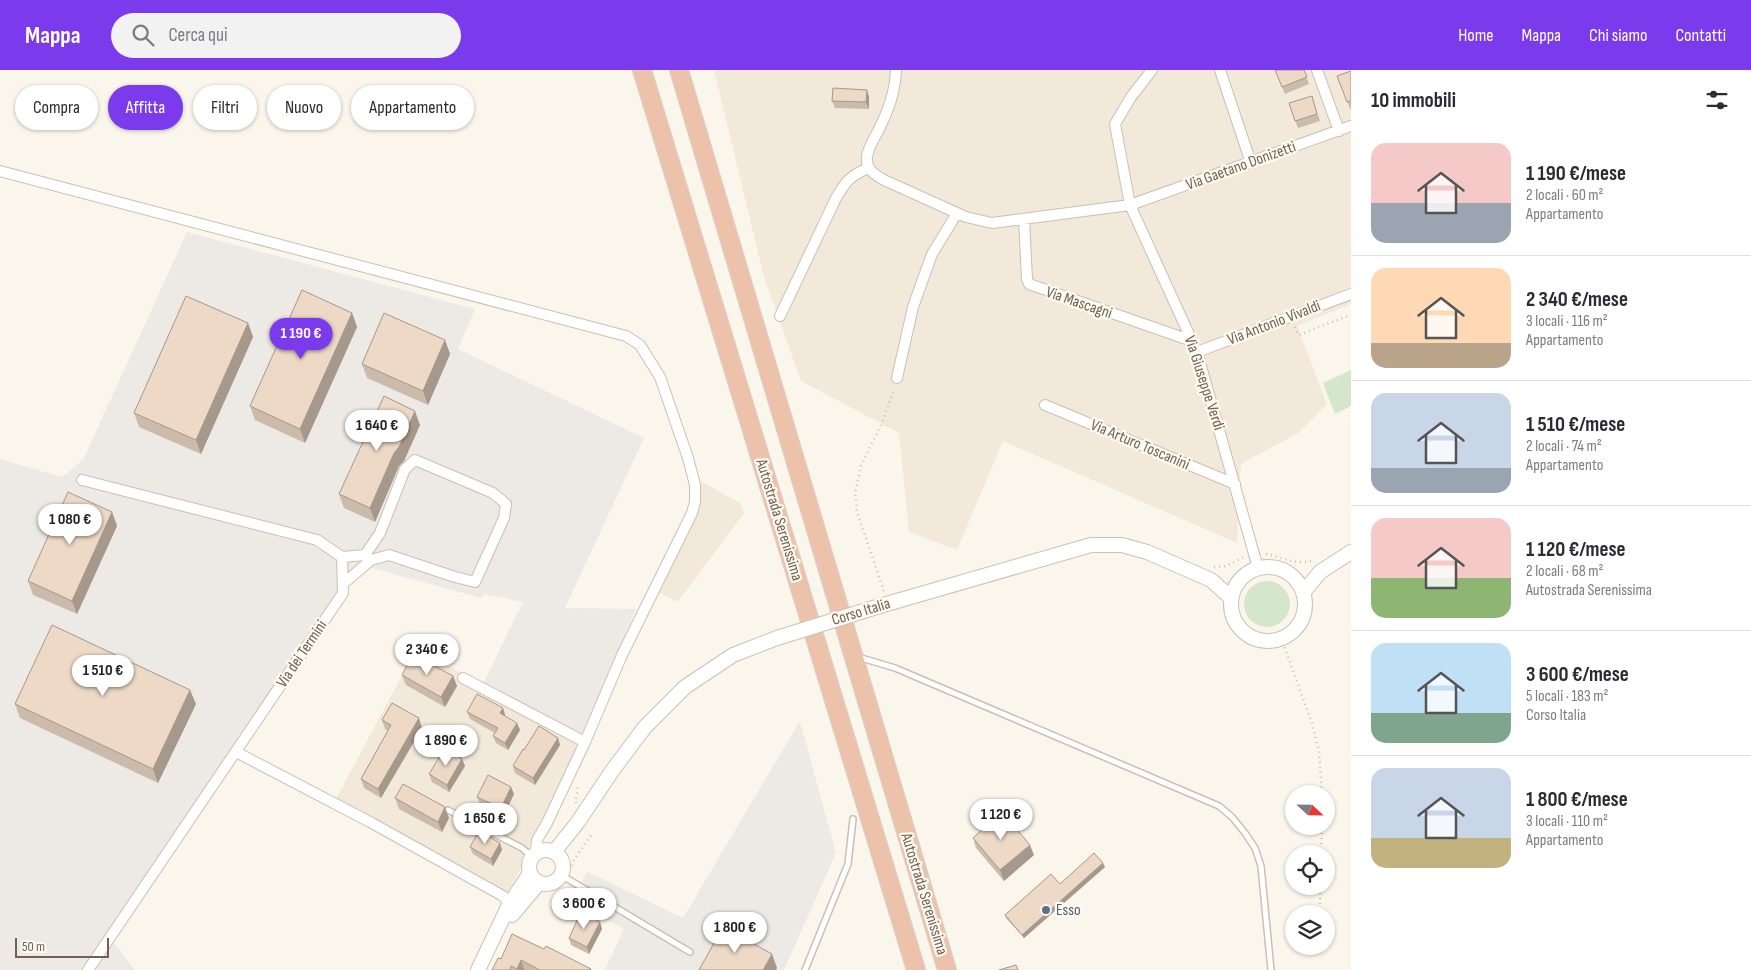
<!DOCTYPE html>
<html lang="it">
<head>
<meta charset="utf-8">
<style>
  :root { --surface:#fff; --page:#f2f2f3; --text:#2b2b33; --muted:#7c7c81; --line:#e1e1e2; --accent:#7c3aed }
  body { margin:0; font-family:"Sofia Sans Condensed",sans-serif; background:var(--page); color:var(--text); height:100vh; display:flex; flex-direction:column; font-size:19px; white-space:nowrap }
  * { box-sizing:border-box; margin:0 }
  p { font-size:16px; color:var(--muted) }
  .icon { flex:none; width:28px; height:28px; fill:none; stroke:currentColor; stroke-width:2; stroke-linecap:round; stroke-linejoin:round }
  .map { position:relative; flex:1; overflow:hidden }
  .sheet { display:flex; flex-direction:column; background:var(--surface); width:400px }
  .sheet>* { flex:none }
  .banner { position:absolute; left:15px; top:15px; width:475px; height:45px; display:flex; gap:10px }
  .needle { width:32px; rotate:112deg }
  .tools { position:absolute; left:1285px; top:715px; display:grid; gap:10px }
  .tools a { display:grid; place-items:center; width:50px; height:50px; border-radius:50%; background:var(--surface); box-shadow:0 1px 4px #0004; font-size:25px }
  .scale { position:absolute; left:15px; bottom:12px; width:94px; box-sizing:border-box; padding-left:5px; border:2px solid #736051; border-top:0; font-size:14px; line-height:18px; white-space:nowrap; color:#736051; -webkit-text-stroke:4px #fdfaf2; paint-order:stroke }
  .price { position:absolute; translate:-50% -42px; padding:0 11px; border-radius:18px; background:#fff; color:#222; font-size:16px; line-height:32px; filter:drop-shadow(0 1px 2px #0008) }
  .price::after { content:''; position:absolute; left:50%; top:30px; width:15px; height:11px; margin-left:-8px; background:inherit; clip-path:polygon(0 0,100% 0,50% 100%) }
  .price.active { background:var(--accent); color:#fff }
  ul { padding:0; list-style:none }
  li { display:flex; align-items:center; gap:15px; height:125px; padding:0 20px }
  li+li { border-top:1px solid var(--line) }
  li span { display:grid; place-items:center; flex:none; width:140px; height:100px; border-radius:15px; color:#555 }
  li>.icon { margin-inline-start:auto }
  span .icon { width:60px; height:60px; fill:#fffc; stroke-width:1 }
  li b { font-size:21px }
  h2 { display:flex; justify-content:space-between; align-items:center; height:60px; padding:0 20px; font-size:21px }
  .pill { padding:0 18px; border-radius:22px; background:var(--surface); box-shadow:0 1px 4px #0004; font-size:18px; line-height:45px }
  .pill.active { background:var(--accent); color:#fff }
  header { display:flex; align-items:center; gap:30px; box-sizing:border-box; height:70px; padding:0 25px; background:var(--accent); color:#fff }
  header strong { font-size:24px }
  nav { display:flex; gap:28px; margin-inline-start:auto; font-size:18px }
  .search { width:350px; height:45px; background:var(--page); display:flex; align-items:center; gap:12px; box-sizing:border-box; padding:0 18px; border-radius:28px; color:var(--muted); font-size:19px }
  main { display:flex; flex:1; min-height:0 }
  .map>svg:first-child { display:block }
  .residential { fill:#f2e9db }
  .industrial { fill:#ede9e4 }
  .green { fill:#d4e7cb }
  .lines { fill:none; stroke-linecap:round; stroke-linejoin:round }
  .lane-casing { stroke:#ccbfb2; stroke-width:8 }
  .street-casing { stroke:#ccbfb2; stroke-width:12 }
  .secondary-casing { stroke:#cec0b0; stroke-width:16 }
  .highway-casing { stroke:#d8d2ce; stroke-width:20 }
  .path { stroke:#d2bda9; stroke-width:2.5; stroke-dasharray:1 4; stroke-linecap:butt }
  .lane { stroke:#fff; stroke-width:5 }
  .street { stroke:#fff; stroke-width:10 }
  .secondary { stroke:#fff; stroke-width:14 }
  .highway { stroke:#edc2aa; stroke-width:18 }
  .secondary-bridge-casing { stroke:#cec0b0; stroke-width:16; stroke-linecap:butt }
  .secondary-bridge { stroke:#fff; stroke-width:14 }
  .wall { fill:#cba }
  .shaded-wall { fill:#a6988b }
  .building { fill:#edd9c6; stroke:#a6988b }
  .service-dot { fill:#5c6f8a; stroke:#fdfaf2; stroke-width:2 }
  .labels { text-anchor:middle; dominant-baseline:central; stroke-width:4.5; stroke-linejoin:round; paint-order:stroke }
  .street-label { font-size:16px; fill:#736051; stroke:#fdfaf2 }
  .service-label { font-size:16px; fill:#4e5e75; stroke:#fdfaf2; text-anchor:start }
</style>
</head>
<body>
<header>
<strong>Mappa</strong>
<div class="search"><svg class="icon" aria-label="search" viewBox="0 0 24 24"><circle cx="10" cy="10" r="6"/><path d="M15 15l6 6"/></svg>Cerca qui</div>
<nav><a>Home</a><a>Mappa</a><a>Chi siamo</a><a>Contatti</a></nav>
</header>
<main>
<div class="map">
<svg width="1351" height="900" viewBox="0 0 1351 900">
  <rect width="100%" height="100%" fill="#fbf6ec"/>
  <!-- residential -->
  <path class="residential" d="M714 0H1351V234L1297 256 1327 334 1300 362 1241 394 1237 473 1003 371 957 480 909 462 899 363 801 311 764 207Z
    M702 412 740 433 744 443 678 532 649 518Z
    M416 579 583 666 508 824 335 731Z"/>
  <!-- industrial -->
  <path class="industrial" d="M187 162 475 239 458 279 644 368 565 538 636 539 583 666 483 614 523 532 484 524 481 528 372 498 338 521 234 680 83 900H0V389L62 407 83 390Z
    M800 651 836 783 784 900H605L624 859 570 829 588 802 683 848Z
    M113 871 135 900H93Z"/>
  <!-- green -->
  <path class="green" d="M1351 300V336L1335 344 1323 313Z
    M1244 534a23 23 0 1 1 46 0a23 23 0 1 1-46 0Z"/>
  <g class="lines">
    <defs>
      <path id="lane" d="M858 587 895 598 1219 736 1232 747 1245 763 1255 778 1261 796 1271 900
        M448 740 522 778 532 787
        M561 805 690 882
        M805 900 848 794 853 749"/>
      <path id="street" d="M896 0C895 22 889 39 879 59 875 68 868 77 867 87 865 99 875 105 884 110L957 143
        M1152 0 1131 27 1115 54 1130 135 1197 282 1258 498
        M1220 0 1251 93
        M1317 0 1339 61
        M0 101 626 266 640 275 660 307 688 388 695 415V432L692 443 622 585 585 672 547 753 537 770 536 783
        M1024 149 1027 209 1029 214 1192 271
        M780 246 836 128C846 111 850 106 868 98
        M1197 282 1351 224
        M897 308 913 237 932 184 957 143 966 147 992 153 1130 135 1351 56
        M1045 335 1235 414
        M82 410 317 470 342 487 343 523 88 900
        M342 487 365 485 380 463 405 399 415 390 493 423 506 434 504 448 475 512 455 507 389 485 371 490 343 514
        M463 608 585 672
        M236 682 370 752 503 826 513 838"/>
      <path id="secondary" d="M1231 534a37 37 0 1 1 74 0a37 37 0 1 1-74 0Z
        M1303 523 1320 502 1351 482
        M883 535 1091 475H1122L1147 482 1211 510 1231 528
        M529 797a17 17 0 1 1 34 0a17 17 0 1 1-34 0Z
        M554 782 578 752 612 701 645 657 685 617 733 585 777 568
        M512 845 539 813
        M478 900 509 835 530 803"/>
      <path id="highway" d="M642 0C733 300 826 600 916 900
        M679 0 947 900"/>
    </defs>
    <!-- lane casing -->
    <use href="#lane" class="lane-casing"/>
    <!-- street casing -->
    <use href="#street" class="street-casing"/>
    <!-- secondary casing -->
    <use href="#secondary" class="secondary-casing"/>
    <!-- highway casing -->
    <use href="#highway" class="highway-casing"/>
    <!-- path -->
    <path class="path" d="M1295 257 1298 265 1351 245
      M1266 484C1283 487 1296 496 1314 490
      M1214 497 1226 496 1244 487
      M884 521 857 442 855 423 861 396 881 355 894 319
      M1281 568 1311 650 1319 681 1322 724
      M576 733 575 731 578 721 577 714
      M1321 784 1322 756
      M569 800 575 788 592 764
      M1320 844V816
      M1326 862 1327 863"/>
    <!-- lane -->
    <use href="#lane" class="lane"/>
    <!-- street -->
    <use href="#street" class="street"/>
    <!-- secondary -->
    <use href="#secondary" class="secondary"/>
    <!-- highway -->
    <use href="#highway" class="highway"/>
    <defs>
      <path id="secondary-bridge" d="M777 568 883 535"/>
    </defs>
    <!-- secondary-bridge casing -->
    <use href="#secondary-bridge" class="secondary-bridge-casing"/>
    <!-- secondary-bridge -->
    <use href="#secondary-bridge" class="secondary-bridge"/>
  </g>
  <!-- wall -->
  <path class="wall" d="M1275 0H1304L1309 14 1285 24Z
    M1351 1V39H1350L1337 6Z
    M867 20 869 27V39L835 38 832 31Z
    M1312 26 1320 51 1298 58 1289 33Z
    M352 243 357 257 305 373 255 350 250 336Z
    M248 253 253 267 201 384 139 357 134 343Z
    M445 270 450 284 428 335 367 308 362 294Z
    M420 355 404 391 399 396 375 452 344 438 339 424Z
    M112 442 117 456 77 544 33 525 28 511Z
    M402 605 453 606 457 616 445 637 406 615Z
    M15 634H196L158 713 20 648Z
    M503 638 505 645V646L520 660 508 680 496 673 493 666 495 663 470 649 467 642Z
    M382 650 422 658 381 728 364 718 361 709 388 661 385 659Z
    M558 668 560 675 535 715 515 703 513 696 524 680Z
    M462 689 465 696 449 722 432 712 429 704Z
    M514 724 504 745 480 734 477 727Z
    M395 728 449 748 442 762 399 739Z
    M973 768 1034 785 1004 811 976 778Z
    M500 773 502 780 493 796 473 784 470 777Z
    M1105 797 1024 868 1006 848 1005 845 1060 814Z
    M600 852 602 859 589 884 571 875 569 868Z
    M544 879 591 899V900H492L501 889Z"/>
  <!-- shaded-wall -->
  <path class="shaded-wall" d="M867 20 869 27V39L866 32Z
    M352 243 357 257 305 373 300 359Z
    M248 253 253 267 201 384 196 370Z
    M445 270 450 284 428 335 423 321Z
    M415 341 420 355 404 391 399 396 375 452 370 438 394 383Z
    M112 442 117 456 77 544 72 531Z
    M453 606 457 616 445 637 441 627Z
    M190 620 196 634 158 713 153 699Z
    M503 638 505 645 502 650 500 643Z
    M419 648 422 658 381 728 378 719Z
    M517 653 520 660 508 680 505 673Z
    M558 668 560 675 535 715 533 708Z
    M462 689 465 696 449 722 447 715Z
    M511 717 514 724 504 745 501 738Z
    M445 737 449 748 442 762 438 752Z
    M500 773 502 780 493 796 491 789Z
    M1030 775 1034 785 1004 811 1000 800Z
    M1103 793 1105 797 1024 868 1022 865Z
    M600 852 602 859 589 884 587 877Z
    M772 884 777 898 776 900H763Z
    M521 890 524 900H518L517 899Z"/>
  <!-- building -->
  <path class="building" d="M1275 0H1304L1307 7 1282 17Z
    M1351 1V31L1347 32 1337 6Z
    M833 18 867 20 866 32 832 31Z
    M1312 26 1317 44 1295 51 1289 33Z
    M302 220 352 243 300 359 250 336Z
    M186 226 248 253 196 370 134 343Z
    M384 243 445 270 423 321 362 294Z
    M384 326 415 341 399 377 394 383 370 438 339 424Z
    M68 422 112 442 72 531 28 511Z
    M52 555 190 620 153 699 15 634Z
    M413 584 453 606 441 627 402 605Z
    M477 624 503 638 500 643 517 653 505 673 493 666 498 658 467 642Z
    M392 633 419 648 378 719 361 709 391 655 382 650Z
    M539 656 558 668 533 708 513 696 523 679 524 680Z
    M445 678 462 689 447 715 429 704Z
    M488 705 511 717 501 738 477 727Z
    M403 714 445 737 438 752 395 728Z
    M1002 742 1030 775 1000 800 973 768Z
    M479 761 500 773 491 789 470 777Z
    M1094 783 1103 793 1022 865 1005 845 1051 804 1060 814Z
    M581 842 600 852 587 877 569 868Z
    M723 857 772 884 763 900H699Z
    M512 864 544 879 546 876 591 899 590 900H540L521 890 517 899 511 896 510 900H492L498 888 501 889Z
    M1016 895 1018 900H999Z"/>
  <!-- markers -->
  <circle class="service-dot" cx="1046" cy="840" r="5"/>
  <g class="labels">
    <!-- street labels -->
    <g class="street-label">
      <text transform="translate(1241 96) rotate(-20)">Via Gaetano Donizetti</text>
      <text transform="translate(1079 233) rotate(19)">Via Mascagni</text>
      <text transform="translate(1274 253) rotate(-21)">Via Antonio Vivaldi</text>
      <text transform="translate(1204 313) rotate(72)">Via Giuseppe Verdi</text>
      <text transform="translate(1140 375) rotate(23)">Via Arturo Toscanini</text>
      <text transform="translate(779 450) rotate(73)">Autostrada Serenissima</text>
      <text transform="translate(861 542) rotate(-17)">Corso Italia</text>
      <text transform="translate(302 584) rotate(-56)">Via dei Termini</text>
      <text transform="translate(924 824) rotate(73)">Autostrada Serenissima</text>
    </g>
    <!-- service labels -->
    <g class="service-label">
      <text x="1056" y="840">Esso</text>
    </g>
  </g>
</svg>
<div class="tools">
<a><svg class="needle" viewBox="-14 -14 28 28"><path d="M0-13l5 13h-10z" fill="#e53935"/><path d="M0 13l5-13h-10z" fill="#7c7c81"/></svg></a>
<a><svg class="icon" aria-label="locate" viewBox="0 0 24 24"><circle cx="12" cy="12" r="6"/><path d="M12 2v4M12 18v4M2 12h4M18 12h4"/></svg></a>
<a><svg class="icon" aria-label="layers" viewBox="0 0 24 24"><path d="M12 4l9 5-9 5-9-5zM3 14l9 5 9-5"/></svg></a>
</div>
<div class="scale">50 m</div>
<b class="price active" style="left:301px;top:290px">1 190 €</b>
<b class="price" style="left:377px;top:382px">1 640 €</b>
<b class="price" style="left:70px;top:476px">1 080 €</b>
<b class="price" style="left:427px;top:606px">2 340 €</b>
<b class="price" style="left:103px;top:627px">1 510 €</b>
<b class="price" style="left:446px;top:697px">1 890 €</b>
<b class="price" style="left:1001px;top:771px">1 120 €</b>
<b class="price" style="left:485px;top:775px">1 650 €</b>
<b class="price" style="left:584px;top:860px">3 600 €</b>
<b class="price" style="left:735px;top:884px">1 800 €</b>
<div class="banner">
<a class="pill">Compra</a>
<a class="pill active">Affitta</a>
<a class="pill">Filtri</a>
<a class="pill">Nuovo</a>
<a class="pill">Appartamento</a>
</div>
</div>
<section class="sheet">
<h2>10 immobili<svg class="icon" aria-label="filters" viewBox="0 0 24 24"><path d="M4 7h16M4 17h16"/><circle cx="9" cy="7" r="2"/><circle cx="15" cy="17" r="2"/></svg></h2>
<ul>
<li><span style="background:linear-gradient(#f6c9c9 60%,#9aa5b1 0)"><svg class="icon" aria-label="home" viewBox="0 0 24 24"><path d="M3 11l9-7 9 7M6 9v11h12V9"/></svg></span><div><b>1 190 €/mese</b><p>2 locali · 60 m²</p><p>Appartamento</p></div></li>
<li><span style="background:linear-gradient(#ffd9b3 75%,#b9a48a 0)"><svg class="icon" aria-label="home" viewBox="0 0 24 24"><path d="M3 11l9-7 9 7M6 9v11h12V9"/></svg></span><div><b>2 340 €/mese</b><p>3 locali · 116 m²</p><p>Appartamento</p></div></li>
<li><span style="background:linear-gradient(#c9d6e8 75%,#9aa5b1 0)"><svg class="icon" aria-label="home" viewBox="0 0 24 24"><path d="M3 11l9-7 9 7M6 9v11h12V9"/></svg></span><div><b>1 510 €/mese</b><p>2 locali · 74 m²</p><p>Appartamento</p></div></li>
<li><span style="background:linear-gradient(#f6c9c9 60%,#8fb573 0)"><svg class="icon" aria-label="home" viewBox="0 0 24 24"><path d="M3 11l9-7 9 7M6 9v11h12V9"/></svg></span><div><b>1 120 €/mese</b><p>2 locali · 68 m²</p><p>Autostrada Serenissima</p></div></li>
<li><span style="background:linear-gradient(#bfe0f5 70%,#7fa58c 0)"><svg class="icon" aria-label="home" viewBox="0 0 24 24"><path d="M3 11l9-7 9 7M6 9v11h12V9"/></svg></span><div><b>3 600 €/mese</b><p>5 locali · 183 m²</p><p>Corso Italia</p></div></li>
<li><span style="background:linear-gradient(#c9d6e8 70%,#c2b280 0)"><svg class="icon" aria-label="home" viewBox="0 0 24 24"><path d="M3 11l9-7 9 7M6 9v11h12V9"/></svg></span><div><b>1 800 €/mese</b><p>3 locali · 110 m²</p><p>Appartamento</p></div></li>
</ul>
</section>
</main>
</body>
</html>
